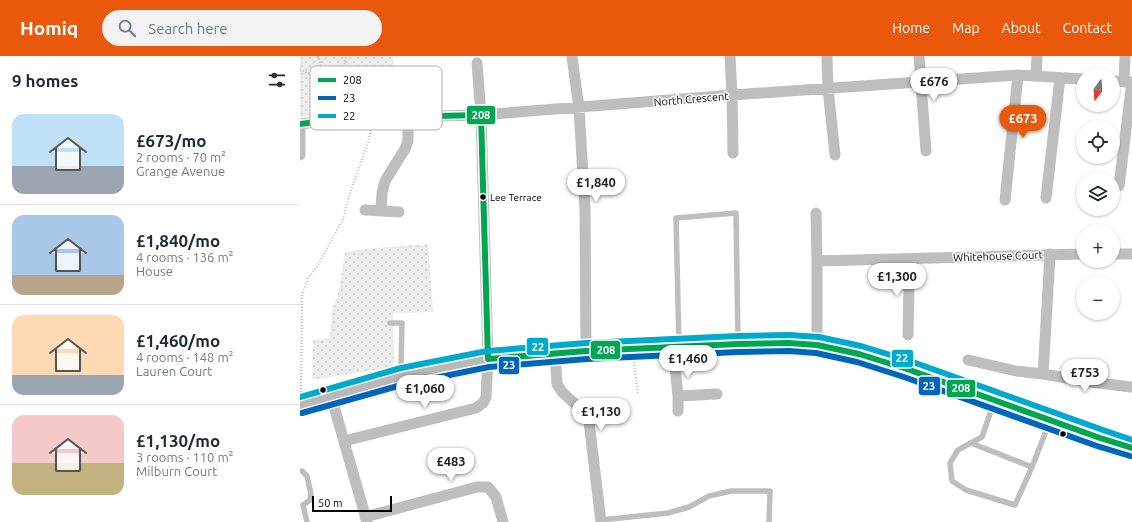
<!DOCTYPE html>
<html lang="en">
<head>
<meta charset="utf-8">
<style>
  :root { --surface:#fff; --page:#f2f2f3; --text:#1f2937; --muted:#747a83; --line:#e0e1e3; --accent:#ea580c }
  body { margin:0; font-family:Ubuntu,sans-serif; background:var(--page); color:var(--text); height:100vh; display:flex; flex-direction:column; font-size:15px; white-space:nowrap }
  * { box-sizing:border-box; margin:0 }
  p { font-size:13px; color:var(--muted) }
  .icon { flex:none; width:22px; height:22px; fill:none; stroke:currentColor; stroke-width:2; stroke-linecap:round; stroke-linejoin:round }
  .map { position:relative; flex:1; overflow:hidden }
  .side { display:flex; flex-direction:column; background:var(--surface); width:300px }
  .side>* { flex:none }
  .needle { width:26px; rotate:197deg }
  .tools { position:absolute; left:776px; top:12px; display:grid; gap:8px }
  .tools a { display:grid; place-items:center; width:44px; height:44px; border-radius:50%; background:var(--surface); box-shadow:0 1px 3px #0004; font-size:20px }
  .scale { position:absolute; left:12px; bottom:10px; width:80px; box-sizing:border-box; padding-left:4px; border:2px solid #000; border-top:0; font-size:11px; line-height:14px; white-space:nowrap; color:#000; -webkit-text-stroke:3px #fff; paint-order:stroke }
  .price { position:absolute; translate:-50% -34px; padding:0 9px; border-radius:14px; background:#fff; color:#222; font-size:13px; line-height:26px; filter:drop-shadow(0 1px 2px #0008) }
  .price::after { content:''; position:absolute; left:50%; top:24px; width:12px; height:9px; margin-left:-6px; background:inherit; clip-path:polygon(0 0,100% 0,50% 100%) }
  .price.active { background:var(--accent); color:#fff }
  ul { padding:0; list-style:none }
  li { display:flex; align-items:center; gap:12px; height:100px; padding:0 12px }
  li+li { border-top:1px solid var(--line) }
  li span { display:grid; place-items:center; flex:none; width:112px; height:80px; border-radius:12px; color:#555 }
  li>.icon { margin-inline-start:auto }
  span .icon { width:48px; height:48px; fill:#fffc; stroke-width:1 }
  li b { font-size:17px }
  h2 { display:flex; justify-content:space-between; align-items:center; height:48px; padding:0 12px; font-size:17px }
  header { display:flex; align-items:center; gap:24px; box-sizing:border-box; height:56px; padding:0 20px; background:var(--accent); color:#fff }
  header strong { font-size:19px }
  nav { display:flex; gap:22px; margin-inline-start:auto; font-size:14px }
  .search { width:280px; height:36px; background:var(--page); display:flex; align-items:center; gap:10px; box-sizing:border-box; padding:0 14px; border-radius:22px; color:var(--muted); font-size:15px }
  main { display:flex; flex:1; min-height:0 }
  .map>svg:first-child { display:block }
  .park { fill:url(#park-dots) }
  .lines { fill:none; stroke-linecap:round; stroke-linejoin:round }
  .path { stroke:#b9b9b9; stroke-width:2; stroke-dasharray:1 2; stroke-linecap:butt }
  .lane { stroke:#bebebe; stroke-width:5.5 }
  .street { stroke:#bebebe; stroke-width:11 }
  .secondary { stroke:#b8b8b8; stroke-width:15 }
  .bus-1-casing { stroke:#fff; stroke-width:9 }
  .bus-2-casing { stroke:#fff; stroke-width:9 }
  .bus-3-casing { stroke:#fff; stroke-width:9 }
  .bus-1 { stroke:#00a651; stroke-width:6 }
  .bus-2 { stroke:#0065bd; stroke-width:6 }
  .bus-3 { stroke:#00a9ce; stroke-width:6 }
  .bus-dot { fill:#000; stroke:#fff; stroke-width:1.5 }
  .labels { text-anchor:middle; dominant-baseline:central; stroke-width:3; stroke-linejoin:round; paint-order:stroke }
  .bus-label { font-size:10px; fill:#000; stroke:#fff; text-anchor:start }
  .street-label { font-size:11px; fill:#000; stroke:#fff }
  .key { fill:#fff; stroke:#b2b2b2; stroke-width:1 }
  .key-label { font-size:11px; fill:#000 }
  .line-badge { stroke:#fff; stroke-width:1.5 }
  .badge-label { font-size:11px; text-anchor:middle; font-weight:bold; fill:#fff }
</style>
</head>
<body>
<header>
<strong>Homiq</strong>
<div class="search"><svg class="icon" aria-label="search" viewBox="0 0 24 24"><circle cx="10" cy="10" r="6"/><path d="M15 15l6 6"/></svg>Search here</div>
<nav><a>Home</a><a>Map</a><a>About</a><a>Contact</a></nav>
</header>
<main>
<section class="side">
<h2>9 homes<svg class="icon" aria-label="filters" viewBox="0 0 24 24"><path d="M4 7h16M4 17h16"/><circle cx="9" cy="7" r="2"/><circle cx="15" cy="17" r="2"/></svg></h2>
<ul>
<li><span style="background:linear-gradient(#bfe0f5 65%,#9aa5b1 0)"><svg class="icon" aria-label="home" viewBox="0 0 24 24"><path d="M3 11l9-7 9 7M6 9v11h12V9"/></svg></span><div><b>£673/mo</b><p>2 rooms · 70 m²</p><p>Grange Avenue</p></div></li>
<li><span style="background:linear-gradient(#a9c7e8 75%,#b9a48a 0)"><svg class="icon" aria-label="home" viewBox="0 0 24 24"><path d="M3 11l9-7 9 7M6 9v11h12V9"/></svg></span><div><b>£1,840/mo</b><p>4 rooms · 136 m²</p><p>House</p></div></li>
<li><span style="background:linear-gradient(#ffd9b3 75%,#9aa5b1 0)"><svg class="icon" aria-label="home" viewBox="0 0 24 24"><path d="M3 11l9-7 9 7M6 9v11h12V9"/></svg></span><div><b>£1,460/mo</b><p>4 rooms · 148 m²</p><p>Lauren Court</p></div></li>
<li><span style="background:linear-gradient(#f6c9c9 60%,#c2b280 0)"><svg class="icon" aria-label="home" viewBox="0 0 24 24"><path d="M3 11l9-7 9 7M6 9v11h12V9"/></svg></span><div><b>£1,130/mo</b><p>3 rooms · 110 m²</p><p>Milburn Court</p></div></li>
</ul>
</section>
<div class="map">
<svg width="832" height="466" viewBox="0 0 832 466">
  <defs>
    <pattern id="park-dots" width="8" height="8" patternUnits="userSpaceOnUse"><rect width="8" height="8" fill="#ececec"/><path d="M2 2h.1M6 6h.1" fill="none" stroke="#c9c9c9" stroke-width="1.8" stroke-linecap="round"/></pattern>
  </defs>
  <rect width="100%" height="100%" fill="#fff"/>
  <!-- park -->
  <path class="park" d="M0 0H93L98 51 34 55 0 61Z
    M128 188 133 256 93 257 94 311 12 324 13 284 30 282 32 254 39 235 45 196 75 192Z"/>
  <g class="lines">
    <!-- path -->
    <path class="path" d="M18 0 22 13 29 24
      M0 14 70 40 83 47 87 51
      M41 29 46 0
      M334 306 338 339
      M1 336 2 239 8 222 18 209 43 163 49 140 69 84 71 71"/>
    <!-- lane -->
    <path class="lane" d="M90 267H102L101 309 103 320
      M379 289 376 162 436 157 438 287
      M694 346 682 381 658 394 650 407 652 425 666 434 715 449 732 411 750 365
      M671 387 732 411
      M0 415H2L7 420 11 438 10 444 3 449
      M3 449 7 466
      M301 464 368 457 389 451 409 440 431 435H470L469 466"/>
    <!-- street -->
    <path class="street" d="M430 0 432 39 433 97
      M527 0 528 33 535 99
      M619 0 626 95
      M272 1 279 52 285 154 286 295
      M736 20 737 0
      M813 25 831 26
      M824 26 825 0
      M0 68 48 62 181 59 432 39 718 19 783 23
      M0 99V68
      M819 130 832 26
      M746 142 760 22
      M705 144 718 19
      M65 154 99 156
      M81 154 82 137 85 125 105 93 108 85V74L106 61
      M516 157 517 205 783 198
      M813 198H832
      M607 203 609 224 608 279
      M517 289V205
      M373 291 378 340 417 338
      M255 297 257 328 262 336 284 356 289 366 301 466
      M668 304 716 315 743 318 750 198
      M743 318 790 326 831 331
      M31 340 67 466
      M378 340V355
      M44 385 176 352 183 347 186 341 188 303 181 59 177 7
      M65 461 177 431H188L196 441 203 466"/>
    <!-- secondary -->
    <path class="secondary" d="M0 349 103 320 188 303 286 295 438 288 489 287 517 289 559 298 607 313 800 382 832 392"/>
    <defs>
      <path id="bus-1" d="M0 68 48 62 181 59 188 303 286 295 438 288 489 287 517 289 559 298 607 313 800 382 832 392"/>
      <path id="bus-2" d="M2 357 105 328 189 311 287 303 438 296 489 295 516 297 557 306 604 321 797 390 830 400"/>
      <path id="bus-3" d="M0 341 101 312 187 295 286 287 438 280 490 279 519 281 561 290 610 305 803 374 832 384"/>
    </defs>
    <!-- bus-1 casing -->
    <use href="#bus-1" class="bus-1-casing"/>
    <!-- bus-2 casing -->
    <use href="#bus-2" class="bus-2-casing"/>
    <!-- bus-3 casing -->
    <use href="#bus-3" class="bus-3-casing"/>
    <!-- bus-1 -->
    <use href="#bus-1" class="bus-1"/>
    <!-- bus-2 -->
    <use href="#bus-2" class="bus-2"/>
    <!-- bus-3 -->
    <use href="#bus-3" class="bus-3"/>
  </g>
  <!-- markers -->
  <g class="bus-dot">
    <circle cx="183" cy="141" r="3.5"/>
    <circle cx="23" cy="334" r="3.5"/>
    <circle cx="763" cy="378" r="3.5"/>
  </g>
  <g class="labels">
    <!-- bus labels -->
    <g class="bus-label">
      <text x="190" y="141">Lee Terrace</text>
    </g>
    <!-- street labels -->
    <g class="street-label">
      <text transform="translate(391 43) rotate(-5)">North Crescent</text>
      <text transform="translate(698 200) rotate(-2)">Whitehouse Court</text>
    </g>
  </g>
  <!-- legend -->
  <rect x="10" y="10" width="132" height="64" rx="6" class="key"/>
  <rect x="18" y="22" width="18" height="4" fill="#00a651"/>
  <rect x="18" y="40" width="18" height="4" fill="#0065bd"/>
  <rect x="18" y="58" width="18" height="4" fill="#00a9ce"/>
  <g class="key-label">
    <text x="43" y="28">208</text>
    <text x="43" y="46">23</text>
    <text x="43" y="64">22</text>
  </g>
  <g class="line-badge">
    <rect x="166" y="49" width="30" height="20" rx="4" fill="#00a651"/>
    <rect x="226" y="281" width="23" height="19" rx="4" fill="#00a9ce"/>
    <rect x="290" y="284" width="31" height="20" rx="4" fill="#00a651"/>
    <rect x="591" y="293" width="23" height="19" rx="4" fill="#00a9ce"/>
    <rect x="198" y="300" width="22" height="19" rx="4" fill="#0065bd"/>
    <rect x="618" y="320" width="23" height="20" rx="4" fill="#0065bd"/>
    <rect x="646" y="323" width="30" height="19" rx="4" fill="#00a651"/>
  </g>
  <g class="badge-label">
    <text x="181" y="63">208</text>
    <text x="238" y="295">22</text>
    <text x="306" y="298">208</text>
    <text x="602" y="306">22</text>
    <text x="209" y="313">23</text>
    <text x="629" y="334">23</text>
    <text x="661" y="336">208</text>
  </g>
</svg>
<div class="tools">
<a><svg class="needle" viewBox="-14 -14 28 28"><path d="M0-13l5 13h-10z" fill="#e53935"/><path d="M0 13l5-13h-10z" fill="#747a83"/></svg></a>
<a><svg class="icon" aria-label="locate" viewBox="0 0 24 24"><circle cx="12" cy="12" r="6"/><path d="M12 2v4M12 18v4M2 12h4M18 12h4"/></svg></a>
<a><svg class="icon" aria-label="layers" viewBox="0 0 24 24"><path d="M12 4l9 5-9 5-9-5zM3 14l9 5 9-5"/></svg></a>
<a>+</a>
<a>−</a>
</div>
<div class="scale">50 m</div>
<b class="price" style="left:634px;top:46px">£676</b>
<b class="price active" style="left:723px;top:83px">£673</b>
<b class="price" style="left:296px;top:147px">£1,840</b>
<b class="price" style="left:597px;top:241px">£1,300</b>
<b class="price" style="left:388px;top:323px">£1,460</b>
<b class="price" style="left:785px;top:337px">£753</b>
<b class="price" style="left:125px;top:353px">£1,060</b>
<b class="price" style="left:301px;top:376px">£1,130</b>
<b class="price" style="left:151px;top:426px">£483</b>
</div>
</main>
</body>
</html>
